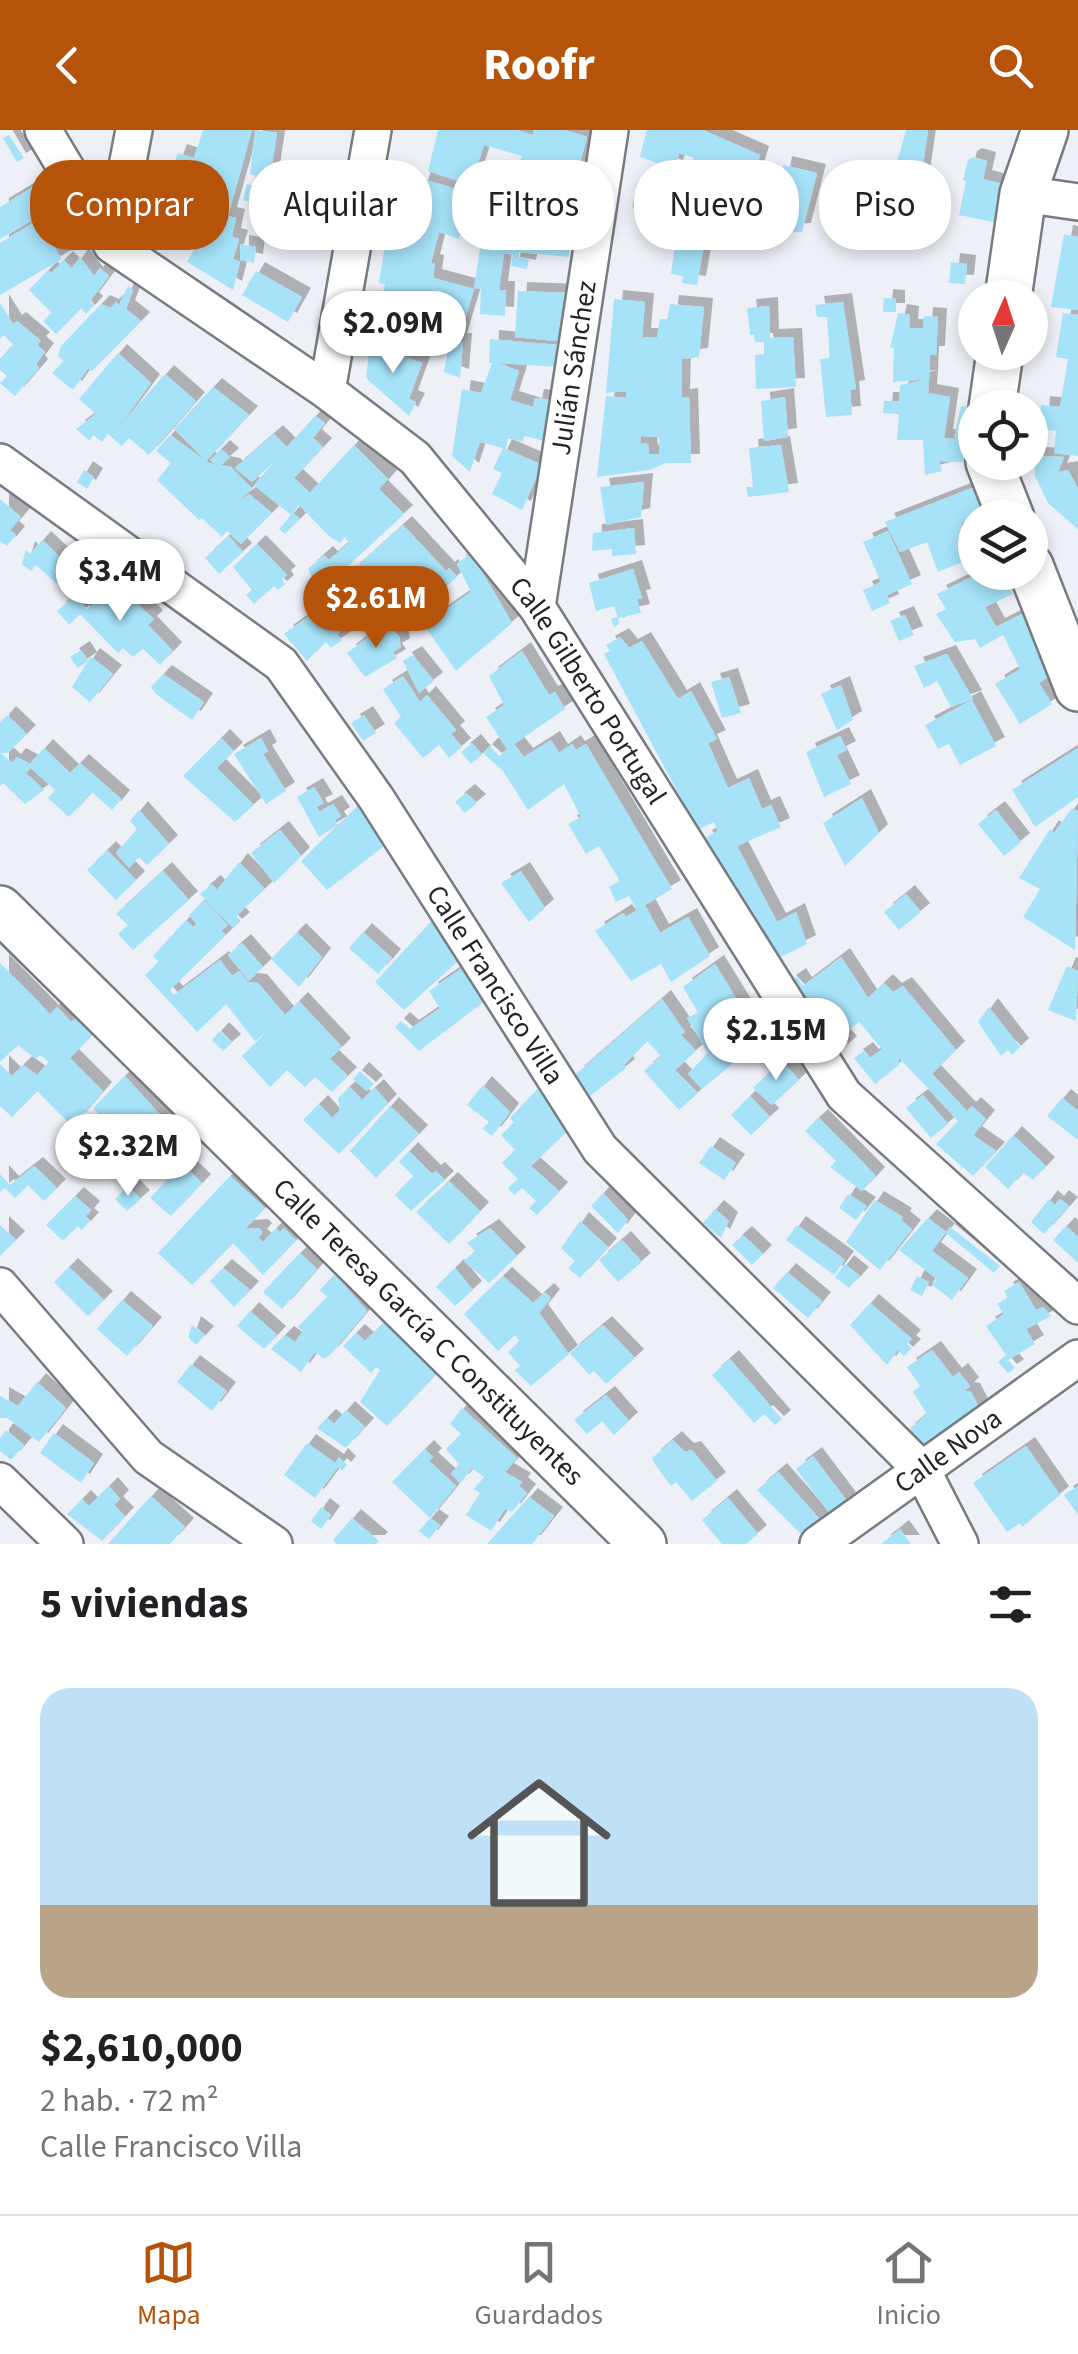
<!DOCTYPE html>
<html lang="es">
<head>
<meta charset="utf-8">
<style>
  :root { --surface:#fff; --page:#f2f2f2; --text:#202124; --muted:#757577; --line:#e0e0e0; --accent:#b45309 }
  body { margin:0; font-family:"Source Sans 3",sans-serif; background:var(--page); color:var(--text); height:100vh; display:flex; flex-direction:column; font-size:38px; white-space:nowrap }
  * { box-sizing:border-box; margin:0 }
  p { font-size:32px; color:var(--muted) }
  .icon { flex:none; width:55px; height:55px; fill:none; stroke:currentColor; stroke-width:2; stroke-linecap:round; stroke-linejoin:round }
  .map { position:relative; height:1414px; overflow:hidden }
  .details { display:flex; flex-direction:column; background:var(--surface); flex:1 }
  .details>* { flex:none }
  .hud { position:absolute; left:30px; top:30px; width:1020px; height:90px; display:flex; gap:20px }
  .needle { width:65px; rotate:3deg }
  .tools { position:absolute; left:958px; top:150px; display:grid; gap:20px }
  .tools a { display:grid; place-items:center; width:90px; height:90px; border-radius:50%; background:var(--surface); box-shadow:0 5px 15px #0003; font-size:50px }
  .price { position:absolute; translate:-50% -85px; padding:0 22px; border-radius:35px; background:#fff; color:#222; font-size:32px; line-height:65px; filter:drop-shadow(0 2px 5px #0008) }
  .price::after { content:''; position:absolute; left:50%; top:60px; width:30px; height:22px; margin-left:-15px; background:inherit; clip-path:polygon(0 0,100% 0,50% 100%) }
  .price.on { background:var(--accent); color:#fff }
  ul { padding:0; list-style:none }
  li { display:grid; align-content:center; gap:20px; height:530px; padding:0 40px }
  li+li { border-top:2px solid var(--line) }
  li span { display:grid; place-items:center; height:310px; border-radius:30px; color:#555 }
  li>.icon { margin-inline-start:auto }
  span .icon { width:180px; height:180px; fill:#fffc; stroke-width:1 }
  li b { font-size:42px }
  h2 { display:flex; justify-content:space-between; align-items:center; height:120px; padding:0 40px; font-size:42px }
  .pill { padding:0 35px; border-radius:40px; background:var(--surface); box-shadow:0 5px 15px #0003; font-size:35px; line-height:90px }
  .pill.on { background:var(--accent); color:#fff }
  header { display:flex; justify-content:space-between; align-items:center; height:130px; padding:0 40px; background:var(--accent); color:#fff; font-size:45px; font-weight:800 }
  .menu { display:flex; justify-content:space-around; align-items:center; height:140px; border-top:2px solid var(--line); background:var(--surface); font-size:28px; color:var(--muted) }
  .menu a { display:grid; justify-items:center; gap:5px }
  .menu .on { color:var(--accent) }
  .map>svg:first-child { display:block }
  .building { fill:#a6e2f8; fill-rule:evenodd; filter:url(#shadow) }
  .lines { fill:none; stroke-linecap:round; stroke-linejoin:round }
  .minor-casing { stroke:#787b80; stroke-width:40 }
  .tertiary-casing { stroke:#787b80; stroke-width:50 }
  .minor { stroke:#fff; stroke-width:35 }
  .tertiary { stroke:#fff; stroke-width:45 }
  .labels { text-anchor:middle; dominant-baseline:central; stroke-width:8; stroke-linejoin:round; paint-order:stroke }
  .street-label { font-size:28px; fill:#232426; stroke:#fff }
</style>
</head>
<body>
<header><svg class="icon" aria-label="back" viewBox="0 0 24 24"><path d="M15 5l-7 7 7 7"/></svg>Roofr<svg class="icon" aria-label="search" viewBox="0 0 24 24"><circle cx="10" cy="10" r="6"/><path d="M15 15l6 6"/></svg></header>
<div class="map">
<svg width="1078" height="1414" viewBox="0 0 1078 1414">
  <defs>
    <filter id="shadow"><feDropShadow dx="9" dy="-9" stdDeviation="0" flood-color="#0004"/></filter>
  </defs>
  <rect width="100%" height="100%" fill="#edf0f6"/>
  <!-- building -->
  <path class="building" d="M203 0H252L228 86 236 88 232 107 239 109 233 129 240 132 233 160 187 132 199 110 197 104 183 98 187 88 197 91 201 78 162 66 178 23 194 28Z
    M255 0 277 3 270 50 250 44Z
    M438 0H517L533 5 534 0H565L587 7 580 33 587 35 585 44 579 43 574 66 567 64 564 79 518 68 516 77 526 79 525 105 538 106 539 92 572 95 569 127 519 122V127L529 129 527 139 511 136 513 125 504 123 499 160H506L505 186 480 184 481 159 474 158 492 39 515 43 522 26 484 15 471 55 428 41Z
    M647 0H703L760 25 753 48 706 30 703 46 691 43 694 28 679 23 674 39 640 27Z
    M906 0H928L921 49 903 46 902 52 892 51Z
    M9 5 24 28 17 32 3 8Z
    M973 27 987 31 983 49 1018 58 1008 95 959 85 966 51 963 50 968 30Z
    M783 35 817 43 802 102 771 103Z
    M476 48 488 49 486 69 473 64Z
    M422 49 471 63 459 109 439 102 431 133 435 134 433 148 474 159 458 212H463L460 248 444 242 449 213 375 194 385 154 379 153 389 90 410 93Z
    M40 53 54 77 0 109V77Z
    M637 53 706 75 702 89 710 92 707 102 632 77Z
    M247 54 313 75 315 68 326 71 325 76 331 78 327 90 334 92 328 119 305 111 310 85 304 106 249 89 255 73 243 70Z
    M38 90 62 129 0 165V113Z
    M677 99 706 104 697 155 682 153 683 146 671 144Z
    M1064 104 1078 107V180L1051 177Z
    M240 114 256 117 254 133 240 130Z
    M80 127 94 146 100 138 109 146 90 171 94 175 86 184 81 178 56 204 43 191 52 183 29 160 48 140 51 143 64 130 72 138Z
    M951 132 967 134 965 154 949 153Z
    M256 141 302 167 288 192 242 165Z
    M128 156 133 160 126 179 141 191 92 241 88 238 73 260 52 243 64 231 58 226 61 216 101 174 110 178 116 172 119 175Z
    M518 161 570 163 566 212 515 207Z
    M884 168 896 169V182H883Z
    M614 169 645 172 642 207H657L660 189H668L670 174 704 177 699 227 682 229 681 268 689 267 691 333H666L650 340 597 347 606 266 626 268V261L606 263ZM641 306 659 307V324H649L648 314 640 313Z
    M843 172 856 259 850 260 852 285 826 287 820 229 830 228 827 187H817L815 175Z
    M0 173 13 194 17 191 41 211 37 215 45 222 36 234 39 238 15 266 0 253 7 246 0 240V229L13 214 3 205 0 209Z
    M769 176 770 208 793 207 796 257 756 259 755 225 765 224 764 212H755L754 205H750L747 178Z
    M898 183 910 185 909 198H923L924 186 938 187 936 225H930L929 249 893 252 894 217 890 218Z
    M1063 183 1078 185V326L1054 323 1056 301 1039 299 1041 275 1060 277 1068 229 1056 227Z
    M490 209 559 215 557 237 498 233 519 241 510 270 533 277 535 268 553 270V313L524 306 523 312 508 308 506 319 542 335 522 380 492 364 502 343 493 339 503 318 480 312 470 342 452 326 462 259 481 263 492 233H489Z
    M370 214 422 233 409 269 416 272 409 286 366 248Z
    M118 223 151 253 118 298 165 244 196 271 149 325 129 308 122 316 108 304 102 312 93 305 90 311 76 299 96 284 79 269Z
    M929 249 928 263 950 267 944 308 954 309 961 276 975 278V333L939 331 942 341 925 345 923 310H897L899 284 883 283 884 271H899L900 255Z
    M213 257 249 285 206 331 174 299Z
    M785 267 788 307 764 311 761 271Z
    M315 286 325 293 313 308 323 317 294 348 310 363 354 315 388 349 379 359 404 384 320 462 308 439 324 425 329 430 349 413 345 407 340 413 330 407 299 375 293 383 300 389 285 404 279 399 291 385 254 355 275 331 252 352 235 338 274 304 287 317Z
    M170 305 209 333 216 335 210 330 221 319 230 327 221 335 231 337 252 358 236 374 249 364 272 383 241 414 227 401 222 407 202 388 199 390 157 350 171 333 156 321Z
    M781 315 789 362 748 367 746 357H753L749 318Z
    M1034 326 1064 327 1058 342 1068 340 1078 359V399L1048 373 1035 346Z
    M84 340 94 347 87 359 77 352Z
    M644 352 641 387 606 395 600 357Z
    M977 356 988 382 961 393 963 398 975 393V427L938 442 927 412 900 422 885 392Z
    M0 369 21 387 10 400 16 405 7 416 0 411Z
    M403 395 446 441 449 438 457 447 443 459 435 451 394 488 351 442Z
    M634 398 636 424 612 426V419L592 421 593 403Z
    M888 401 912 454 887 465 890 473 872 481 863 460 881 452 863 412Z
    M229 406 243 422 219 444 205 428Z
    M42 410 72 438 57 454 36 435 31 441 22 434 26 420 30 424Z
    M257 414 287 445 282 449 285 454 278 460 274 456 254 474 246 465 252 460 233 437Z
    M471 423 512 493 456 541 421 491 431 483 434 488 471 462 457 434Z
    M633 439 642 468 637 469 641 483 618 488 619 494 614 497 611 489 618 487 614 476 596 481 589 453Z
    M982 442H1002L1013 464 985 477 996 497 1030 480 1056 542 1039 553 1052 574 1020 594 995 554 1020 539 1003 505 980 518 975 509 955 512 936 484 946 479 937 464Z
    M348 444 373 477 337 504 342 510 331 518 326 512 322 515 307 531 284 504 336 467 331 460Z
    M117 456 154 489 148 495 173 521 160 535 143 519 133 527 123 518 118 523 80 484 69 495 57 481 76 465 87 479Z
    M905 485 914 505 899 511 890 491Z
    M386 494 399 506 401 517 393 522 397 528 365 547 347 523Z
    M620 507 629 518 642 511 678 569 691 561 717 609 708 613 728 658 749 648 762 679 771 675 781 697 737 716 777 792 796 782 807 814 773 831 703 709 718 701 714 692 698 700 604 524 610 521 606 515Z
    M81 520 88 531 91 527 113 544 90 572 72 557 88 531 78 538 70 527Z
    M522 521 549 565 555 562 565 579 514 614 524 627 551 610 559 623 572 614 576 620 586 614 672 759 645 775 660 803 688 787 710 826 671 852 661 834 631 851 595 801 623 783 626 787 637 780 629 766 616 772 609 757 620 751 599 716 586 724 568 694 581 687 564 654 528 680 503 641 483 623 490 616 499 626 507 619 486 587 504 575 489 546Z
    M947 524 973 569 951 577 937 551 924 558 914 536Z
    M413 525 434 551 419 563 403 531Z
    M163 544 204 572 192 590 156 564 151 557Z
    M403 546 420 572 427 565 456 600 451 604 462 617 449 628 439 615 423 628 394 593 401 587 383 559Z
    M729 547 741 583 722 588 711 552Z
    M841 555 853 590 837 600 821 564Z
    M972 570 996 616 960 635 949 614 938 619 925 595Z
    M7 585 27 604 8 623H1L12 633 17 627 30 634 44 618 70 643 80 633 121 669 112 680 92 662 69 687 48 668 55 660 31 638 26 643 44 660 25 674 3 653 0 656V593Z
    M364 585 376 603 363 611 351 593Z
    M840 606 847 620 837 625 851 654 824 667 806 622Z
    M221 608 234 621 217 638 254 675 235 692 183 646Z
    M261 608 268 621 263 624 286 661 266 674 234 624Z
    M472 613 482 625 471 634 461 622Z
    M1078 618V667L1035 697 1012 660Z
    M314 657 324 673 316 677 319 682 333 674 341 686 335 690 338 695 319 707 297 667Z
    M466 663 477 673 465 683 455 672Z
    M862 668 879 703 845 736 823 693Z
    M360 674 388 713 327 760 301 731Z
    M1072 678 1078 682 1075 820 1023 787 1040 759 1019 748 1050 699 1054 703Z
    M139 680 169 714 147 735 139 727 129 738 116 723 137 699 130 691Z
    M996 680 1021 712 1004 726 978 694Z
    M280 700 301 726 274 753 251 723Z
    M107 720 136 750 116 770 87 740Z
    M239 732 265 759 236 786 241 791 233 798 200 764 212 754 217 760Z
    M163 741 189 770 133 820 118 804 128 795 116 784Z
    M521 741 545 778 529 792 501 753Z
    M906 764 921 782 899 800 884 782Z
    M204 770 228 795 221 801 226 805 170 860 174 865 220 830 232 846 239 841 248 852 258 853 285 885 299 871 342 917 330 929 348 946 332 962 315 947 305 957 287 940 270 957 242 926 270 899 255 911 226 874 197 902 145 845 159 832 153 826 186 790 193 797 197 794 189 785Z
    M439 783 466 824 404 880 375 852Z
    M297 802 322 827 299 857 271 829Z
    M363 802 392 828 378 844 349 818Z
    M242 813 263 837 249 851 228 825Z
    M841 827 868 868 884 853 893 862 903 856 956 920 932 944 967 981 972 976 986 989 973 1005 996 1021 973 1046 936 1014 958 991 922 952 899 928V935L875 954 854 928 864 921 870 928 882 919 859 892 841 907 848 915 839 923 831 914 838 908 787 854 797 847 803 856Z
    M471 832 493 865 419 921 395 897 401 891 410 899 440 878 429 861Z
    M0 833 50 884 57 877 71 892 77 887 93 904 70 928 103 961 77 991 69 993 37 961 12 987 0 976V934L12 946 23 935 37 945 49 932 40 925 36 929 18 915 0 932Z
    M715 834 762 910 702 959 688 944 708 923 687 888 698 882 683 857Z
    M1067 836 1078 841 1076 891 1048 880Z
    M662 869 685 902 681 905 696 921 675 940 698 963 679 980 644 941 661 926 647 911 624 935 626 938 590 966 575 945Z
    M989 877 1020 917 1012 925 1008 920 1001 926 978 892Z
    M220 901 232 913 223 921 212 910Z
    M782 931 799 950 772 975 753 958Z
    M360 941 374 954 367 961 353 949Z
    M125 946 191 1019 158 1049 93 978Z
    M546 950 575 994 531 1036 559 1061 537 1085 529 1078 536 1071 522 1058 514 1065 508 1058 518 1049 502 1033 515 1020 501 1005 514 993 510 988Z
    M483 955 510 982 492 1006 483 999 489 992 467 975Z
    M350 957 362 970 375 958 388 973 339 1024 303 990 319 974 332 988 340 980 338 968Z
    M923 965 948 994 931 1008 906 978Z
    M750 966 770 987 751 1005 731 985Z
    M1062 968 1078 981V1010L1047 986Z
    M390 976 419 1004 376 1048 350 1021Z
    M819 988 876 1046 862 1061 830 1037 836 1031 805 1001Z
    M1013 1005 1046 1036 1033 1050 1023 1042 1008 1059 985 1037Z
    M711 1016 736 1033 724 1050 699 1033Z
    M409 1021 432 1044 436 1041 445 1050 411 1081 395 1065 413 1046 399 1032Z
    M102 1039a7 7 0 1 1 14 0a7 7 0 1 1-14 0Z
    M182 1034 202 1053 171 1086 150 1068Z
    M34 1036 57 1058 44 1071 28 1055 15 1068 5 1058 0 1062V1044L10 1055Z
    M230 1046 265 1078 245 1099 259 1098 263 1102 258 1108 263 1112 276 1098 280 1102 284 1098 296 1110 263 1145 233 1113 192 1155 158 1123Z
    M449 1051 480 1081 449 1114 416 1082Z
    M128 1056 141 1069 127 1081 115 1069Z
    M603 1063 628 1090 618 1103 591 1076Z
    M848 1064 867 1076 856 1090 839 1078Z
    M75 1066 91 1080 85 1087 90 1091 82 1100 77 1096 63 1111 46 1095Z
    M1049 1069 1055 1075 1060 1069 1069 1076 1044 1104 1031 1092Z
    M875 1070 903 1087 901 1090 912 1099 880 1140 846 1112Z
    M715 1079 729 1091 721 1108 703 1093Z
    M928 1088 946 1102 932 1121 968 1148 952 1170 932 1155 937 1149 899 1120Z
    M580 1091 608 1117 580 1148 568 1138 575 1131 561 1118Z
    M0 1095 16 1110 0 1126Z
    M797 1095 845 1130 834 1145 786 1110Z
    M1066 1096 1078 1107V1133L1053 1110Z
    M950 1097 1000 1136 994 1143 946 1103Z
    M490 1098 517 1126 489 1153 464 1131 475 1121 467 1113Z
    M743 1105 763 1124 752 1135 732 1115Z
    M622 1110 642 1132 618 1152 599 1130Z
    M300 1123 317 1139 282 1179 263 1162Z
    M845 1134 860 1146 849 1158 835 1147Z
    M69 1137 104 1170 88 1186 54 1152Z
    M223 1138 250 1160 234 1177 210 1151Z
    M455 1138 473 1160 455 1176 436 1157Z
    M787 1142 822 1171 808 1188 773 1158Z
    M335 1144 367 1181 330 1225 324 1229 315 1222 301 1242 271 1219 285 1205 295 1212 303 1201 298 1197 327 1167 320 1160Z
    M503 1146 533 1173 545 1162 551 1168 539 1183 569 1224 531 1256 515 1240 520 1236 508 1222 520 1211 515 1205 498 1221 464 1184Z
    M917 1146 929 1152 922 1166 910 1160Z
    M1019 1152 1036 1180 1043 1177 1051 1186 1026 1199 1035 1214 1008 1230 1015 1238 1008 1243 998 1232 1006 1225 986 1196 1004 1184 997 1174 1008 1167 1004 1161Z
    M122 1170 153 1196 127 1226 97 1199Z
    M870 1173 912 1209 907 1214 912 1218 904 1226 898 1220 887 1235 850 1195Z
    M250 1181 277 1205 264 1219 237 1196Z
    M386 1190 441 1239 387 1296 360 1272 380 1240 376 1237 371 1243 343 1216 356 1203 365 1211Z
    M192 1195 205 1205 196 1215 188 1207Z
    M603 1195 635 1228 606 1254 594 1241 589 1245 570 1223Z
    M932 1220 953 1247 959 1242 970 1256 965 1261 971 1262 981 1281 922 1321 906 1302 927 1284 913 1262 920 1256 907 1237Z
    M730 1229 782 1289 775 1295 764 1284 754 1293 712 1245Z
    M191 1234 227 1261 212 1281 177 1252Z
    M37 1252 66 1278 39 1312 7 1288H0V1266L18 1276Z
    M606 1265 629 1291 614 1305 602 1291 587 1304 574 1290Z
    M462 1278 517 1328 505 1342 522 1352 519 1356 527 1363 512 1382 505 1379 491 1401 466 1385 480 1363 474 1359 484 1347 472 1338 460 1353 451 1344 459 1334 446 1319 461 1304 450 1294Z
    M346 1280 365 1297 346 1318 317 1298 327 1288 334 1294Z
    M6 1300 24 1315 11 1330 0 1321V1308Z
    M54 1303 94 1333 81 1353 40 1323Z
    M673 1310 685 1322 692 1320 717 1351 692 1371 676 1352 671 1356 654 1333 652 1328Z
    M307 1313 335 1333 339 1327 347 1335 342 1341 338 1337 315 1368 284 1345Z
    M1026 1316 1060 1365 1022 1397 1020 1393 1007 1402 973 1353Z
    M425 1319 433 1327 429 1331 456 1356 430 1388 440 1395 429 1409 419 1401 430 1388 392 1352Z
    M813 1326 847 1371 830 1384 796 1339Z
    M778 1342 824 1394 805 1408 757 1360Z
    M109 1356 120 1369 114 1375 125 1386 102 1411 67 1384 82 1369 89 1376Z
    M1078 1356V1385L1064 1365Z
    M151 1366 185 1397 170 1414H108Z
    M529 1367 554 1386 532 1414H487Z
    M728 1368 758 1404 746 1414H722L702 1390Z
    M321 1377 331 1385 321 1399 311 1391Z
    M352 1388 379 1411 376 1414H337L333 1410Z
    M900 1399 911 1414H881Z"/>
  <g class="lines">
    <defs>
      <g id="minor">
        <path id="s1" d="M43 0 112 115 327 261 415 328 537 477 844 965 1078 1176"/>
        <path d="M1023 64 1078 72"/>
        <path d="M112 115 134 0"/>
        <path d="M327 261 373 0"/>
        <path id="s2" d="M0 332 281 534 376 668 600 1019 922 1340 960 1414"/>
        <path id="s3" d="M537 477 610 0"/>
        <path d="M0 1156 148 1327 274 1414"/>
        <path d="M0 1351 65 1414"/>
        <path id="s4" d="M818 1414 1078 1228"/>
      </g>
      <g id="tertiary">
        <path d="M1008 168 1023 64 1045 0"/>
        <path d="M992 278 1000 222"/>
        <path d="M989 332 1011 388"/>
        <path d="M1030 436 1078 558"/>
        <path id="s5" d="M0 779 643 1414"/>
      </g>
    </defs>
    <!-- minor casing -->
    <use href="#minor" class="minor-casing"/>
    <!-- tertiary casing -->
    <use href="#tertiary" class="tertiary-casing"/>
    <!-- minor -->
    <use href="#minor" class="minor"/>
    <!-- tertiary -->
    <use href="#tertiary" class="tertiary"/>
  </g>
  <g class="labels">
    <!-- street labels -->
    <g class="street-label">
      <text stroke="none"><textPath href="#s3" startOffset="242">Julián Sánchez</textPath></text>
      <text stroke="none"><textPath href="#s1" startOffset="795">Calle Gilberto Portugal</textPath></text>
      <text stroke="none"><textPath href="#s2" startOffset="732">Calle Francisco Villa</textPath></text>
      <text stroke="none"><textPath href="#s5" startOffset="602">Calle Teresa García C Constituyentes</textPath></text>
      <text stroke="none"><textPath href="#s4" startOffset="160">Calle Nova</textPath></text>
    </g>
  </g>
</svg>
<div class="tools">
<a><svg class="needle" viewBox="-14 -14 28 28"><path d="M0-13l5 13h-10z" fill="#e53935"/><path d="M0 13l5-13h-10z" fill="#757577"/></svg></a>
<a><svg class="icon" aria-label="locate" viewBox="0 0 24 24"><circle cx="12" cy="12" r="6"/><path d="M12 2v4M12 18v4M2 12h4M18 12h4"/></svg></a>
<a><svg class="icon" aria-label="layers" viewBox="0 0 24 24"><path d="M12 4l9 5-9 5-9-5zM3 14l9 5 9-5"/></svg></a>
</div>
<b class="price" style="left:393px;top:246px">$2.09M</b>
<b class="price" style="left:120px;top:494px">$3.4M</b>
<b class="price on" style="left:376px;top:521px">$2.61M</b>
<b class="price" style="left:776px;top:953px">$2.15M</b>
<b class="price" style="left:128px;top:1069px">$2.32M</b>
<div class="hud">
<a class="pill on">Comprar</a>
<a class="pill">Alquilar</a>
<a class="pill">Filtros</a>
<a class="pill">Nuevo</a>
<a class="pill">Piso</a>
</div>
</div>
<section class="details">
<h2>5 viviendas<svg class="icon" aria-label="filters" viewBox="0 0 24 24"><path d="M4 7h16M4 17h16"/><circle cx="9" cy="7" r="2"/><circle cx="15" cy="17" r="2"/></svg></h2>
<ul>
<li><span style="background:linear-gradient(#bfe0f5 70%,#b9a48a 0)"><svg class="icon" aria-label="home" viewBox="0 0 24 24"><path d="M3 11l9-7 9 7M6 9v11h12V9"/></svg></span><div><b>$2,610,000</b><p>2 hab. · 72 m²</p><p>Calle Francisco Villa</p></div></li>
</ul>
</section>
<nav class="menu">
<a class="on"><svg class="icon" aria-label="map" viewBox="0 0 24 24"><path d="M3 6l6-2 6 2 6-2v14l-6 2-6-2-6 2zM9 4v14M15 6v14"/></svg>Mapa</a>
<a><svg class="icon" aria-label="saved" viewBox="0 0 24 24"><path d="M7 4h10v16l-5-4-5 4z"/></svg>Guardados</a>
<a><svg class="icon" aria-label="home" viewBox="0 0 24 24"><path d="M3 11l9-7 9 7M6 9v11h12V9"/></svg>Inicio</a>
</nav>
</body>
</html>
